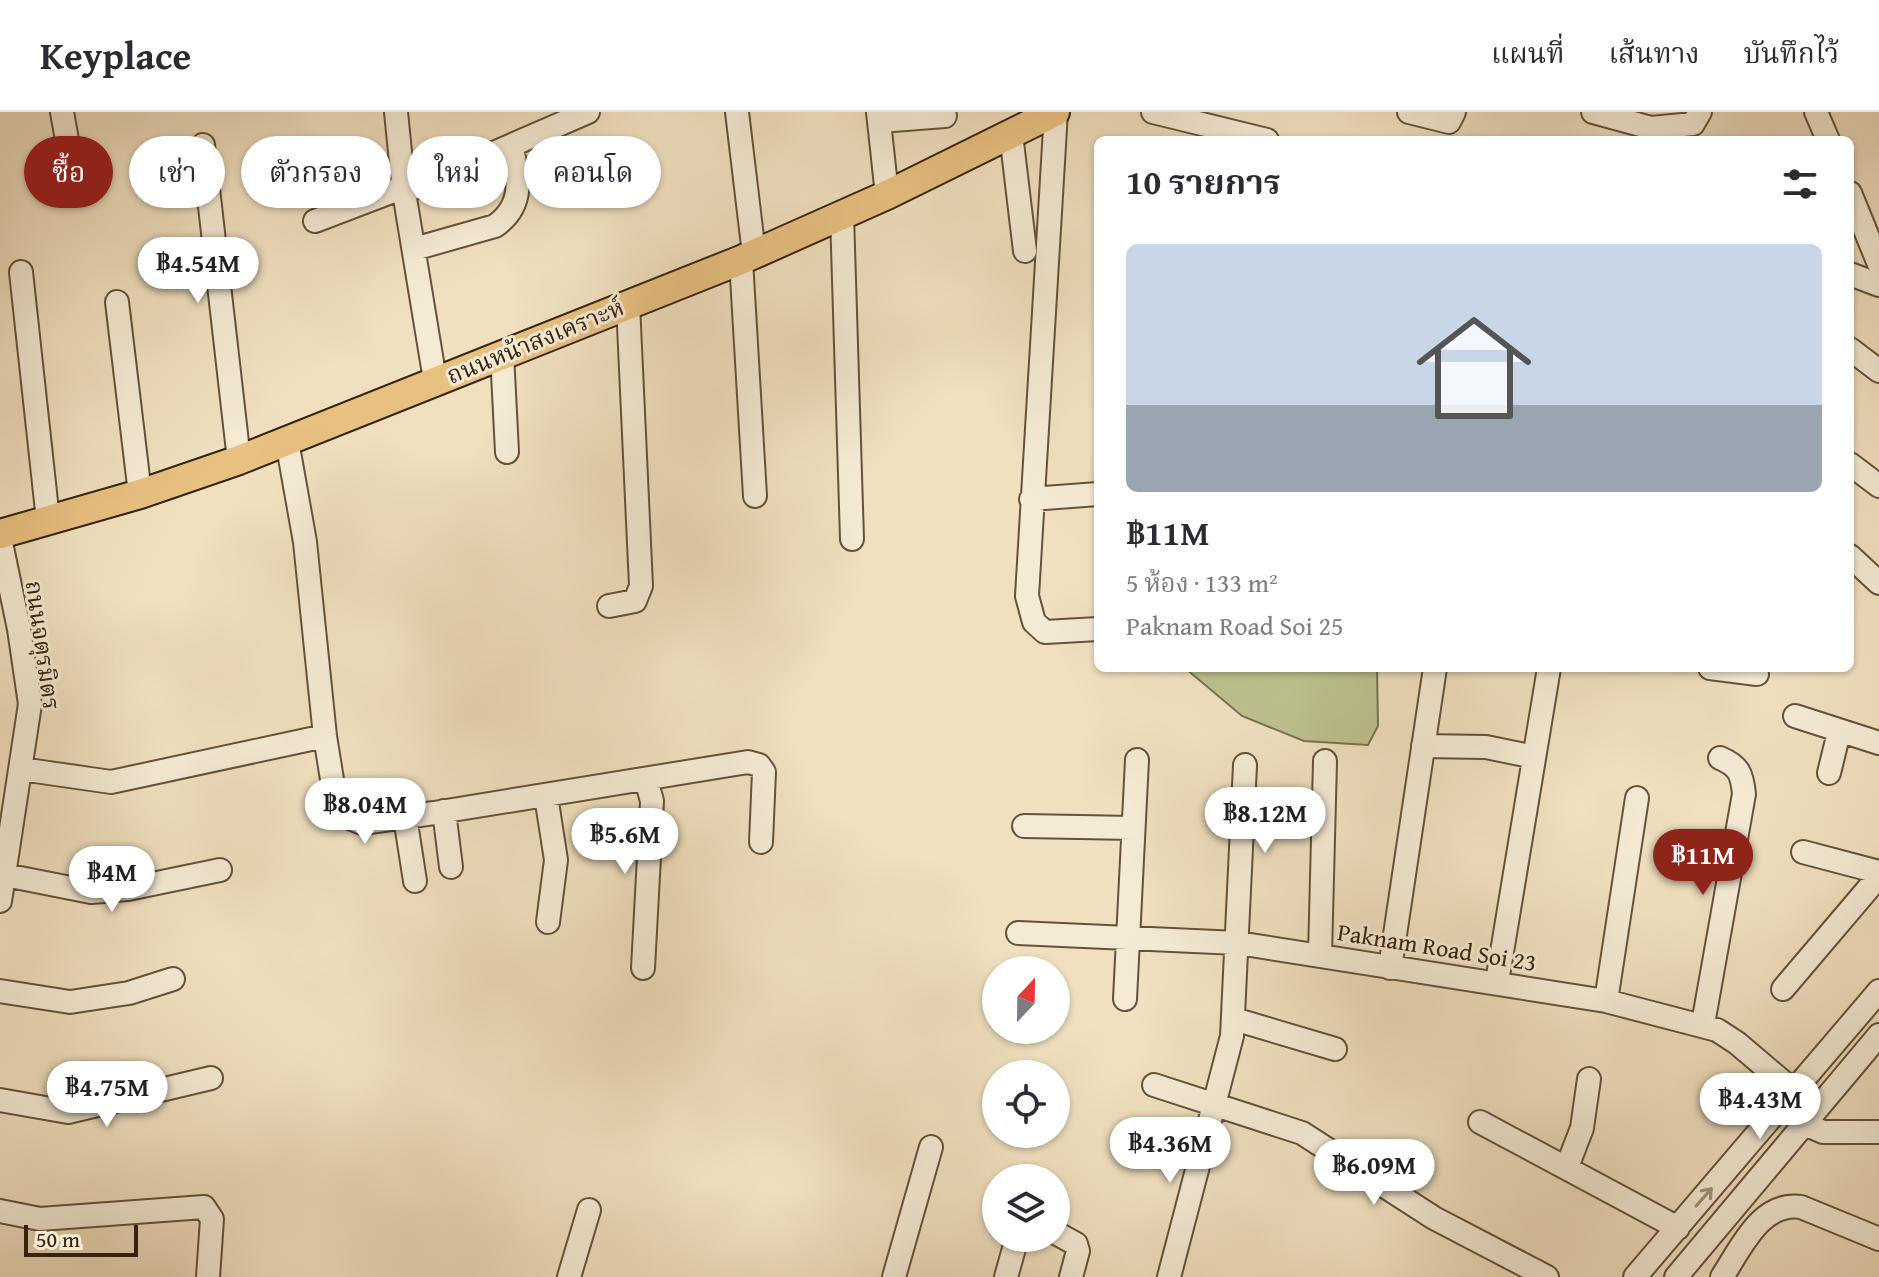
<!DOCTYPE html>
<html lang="th">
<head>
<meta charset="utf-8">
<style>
  :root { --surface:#fff; --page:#f7f7f7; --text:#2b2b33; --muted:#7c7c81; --line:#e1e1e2; --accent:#8f2418 }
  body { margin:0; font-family:"Gentium Book Plus","Noto Serif Thai",serif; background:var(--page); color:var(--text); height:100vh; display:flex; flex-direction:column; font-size:30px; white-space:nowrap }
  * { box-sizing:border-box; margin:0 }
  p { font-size:26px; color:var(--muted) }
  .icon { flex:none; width:44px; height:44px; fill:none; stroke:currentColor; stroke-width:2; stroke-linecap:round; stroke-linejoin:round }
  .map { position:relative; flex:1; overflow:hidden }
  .side { position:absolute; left:1094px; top:24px; width:760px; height:536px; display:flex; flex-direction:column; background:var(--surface); border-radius:12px; box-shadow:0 2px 6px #0004 }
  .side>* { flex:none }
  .banner { position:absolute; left:24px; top:24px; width:760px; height:72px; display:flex; gap:16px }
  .needle { width:52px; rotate:22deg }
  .tools { position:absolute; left:982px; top:844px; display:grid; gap:16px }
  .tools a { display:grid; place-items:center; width:88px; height:88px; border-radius:50%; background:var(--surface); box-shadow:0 2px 6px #0004; font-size:40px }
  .scale { position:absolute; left:24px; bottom:20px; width:114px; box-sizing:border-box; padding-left:8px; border:4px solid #36230e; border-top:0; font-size:22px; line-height:28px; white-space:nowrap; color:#36230e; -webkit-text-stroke:6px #f5ebd5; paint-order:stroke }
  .price { position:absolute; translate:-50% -68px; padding:0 18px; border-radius:28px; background:#fff; color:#222; font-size:26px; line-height:52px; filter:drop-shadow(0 2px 4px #0008) }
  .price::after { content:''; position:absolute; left:50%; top:48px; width:24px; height:18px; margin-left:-12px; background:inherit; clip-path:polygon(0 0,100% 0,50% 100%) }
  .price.current { background:var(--accent); color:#fff }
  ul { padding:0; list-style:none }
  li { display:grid; align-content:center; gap:16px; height:424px; padding:0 32px }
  li span { display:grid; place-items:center; height:248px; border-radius:12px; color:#555 }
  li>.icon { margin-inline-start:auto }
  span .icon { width:144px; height:144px; fill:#fffc; stroke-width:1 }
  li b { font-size:34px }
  h2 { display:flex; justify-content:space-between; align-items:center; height:96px; padding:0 32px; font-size:34px }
  .tag { padding:0 28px; border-radius:36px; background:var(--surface); box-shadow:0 2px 6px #0004; font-size:28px; line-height:72px }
  .tag.current { background:var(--accent); color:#fff }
  header { display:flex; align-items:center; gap:48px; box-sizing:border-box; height:112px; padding:0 40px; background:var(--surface); border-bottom:2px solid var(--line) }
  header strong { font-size:38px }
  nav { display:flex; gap:44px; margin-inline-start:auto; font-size:28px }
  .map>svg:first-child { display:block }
  .green { fill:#bdc18f; stroke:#7a724e; stroke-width:2 }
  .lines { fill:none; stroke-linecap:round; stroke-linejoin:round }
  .minor-casing { stroke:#64523a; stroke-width:26 }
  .major-casing { stroke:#36230e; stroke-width:32 }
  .minor { stroke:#f5ebd5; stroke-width:22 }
  .major { stroke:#e8c080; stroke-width:28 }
  .oneway { stroke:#9f917b }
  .labels { text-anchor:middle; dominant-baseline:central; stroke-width:6; stroke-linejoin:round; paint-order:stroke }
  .street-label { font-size:24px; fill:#36230e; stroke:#f5ebd5 }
</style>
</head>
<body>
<header>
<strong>Keyplace</strong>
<nav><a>แผนที่</a><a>เส้นทาง</a><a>บันทึกไว้</a></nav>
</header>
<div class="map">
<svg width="1879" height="1165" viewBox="0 0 1879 1165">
  <rect width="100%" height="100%" fill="#f0e0bf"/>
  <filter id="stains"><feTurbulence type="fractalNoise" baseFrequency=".0025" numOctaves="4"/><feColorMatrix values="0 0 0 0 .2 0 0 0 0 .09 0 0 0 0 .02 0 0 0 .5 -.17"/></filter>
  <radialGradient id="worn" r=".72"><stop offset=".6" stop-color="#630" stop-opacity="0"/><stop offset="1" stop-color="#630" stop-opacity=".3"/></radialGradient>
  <!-- green -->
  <path class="green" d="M1185 556H1377L1378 614 1368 633 1304 629 1242 604Z"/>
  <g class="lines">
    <defs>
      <path id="minor" d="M62 0 69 39
        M396 0 404 80 435 268
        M737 0 754 142
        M878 0 887 83
        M1056 0 1027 484 1034 510 1045 520 1098 517
        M1153 0 1267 28
        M1409 0 1449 10 1454 0
        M1593 0 1651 16 1693 12 1700 0
        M1816 0 1828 28
        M880 9 945 4
        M1011 22 1025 139
        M203 33 239 348
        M404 80 588 0
        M1850 81 1879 152
        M842 103 852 427
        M315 109 404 75
        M414 137 495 114C525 93 519 65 511 34
        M741 148 755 384
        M21 160 48 408
        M1850 162 1879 173
        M117 190 140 382
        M1850 237 1879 259
        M502 242 507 340
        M287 329 305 430 325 624 335 686 347 705 362 711 434 701 748 650 759 653 764 660 761 730
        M1850 352 1879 374
        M1031 387 1098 382
        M0 426 19 517 30 592 0 789
        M1850 444 1879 471
        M609 494 635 489 641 474 628 192
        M1710 556 1757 562
        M1795 604 1879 631
        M1423 634 1486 635 1534 645
        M21 657 111 670 325 624
        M1829 661 1839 620
        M546 684 556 748 548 810
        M444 699 451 755
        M405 705 415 769
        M1024 714 1133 716
        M1803 740 1879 760
        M5 763 91 780 128 777 220 758
        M1018 821 1238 831 1606 889 1717 918 1737 931 1816 998
        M1320 843 1325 649
        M643 856 652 689 646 667
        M1390 856 1435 556
        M1497 870 1549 556
        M1783 877 1879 764
        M0 879 70 890 129 881 173 867
        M1125 887 1137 648
        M1606 889 1637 686
        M1234 907 1335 937
        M1703 912 1744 682C1742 662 1739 654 1720 646
        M1154 973 1302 1021 1434 1106 1547 1165
        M0 988 68 1000 211 966
        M1480 1010 1678 1116
        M1805 1012 1823 1020H1879
        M1567 1055 1582 1016 1589 967
        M0 1099 40 1107 204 1095 212 1107 208 1165
        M1056 1121 1076 1132 1078 1139 1071 1165
        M569 1165 589 1098
        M894 1165 931 1035
        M1006 1165 1017 1126
        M1169 1165 1232 924 1245 653
        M1635 1165 1879 879
        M1676 1165 1879 923
        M1722 1165C1741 1136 1761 1089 1801 1095L1879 1127"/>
      <path id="major" d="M0 422 140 382 239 348 741 148 887 83 1055 0"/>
    </defs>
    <!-- minor casing -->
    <use href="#minor" class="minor-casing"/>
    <!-- major casing -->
    <use href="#major" class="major-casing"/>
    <!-- minor -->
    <use href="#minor" class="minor"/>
    <!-- major -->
    <use href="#major" class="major"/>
  </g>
  <!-- one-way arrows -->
  <defs><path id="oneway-shaft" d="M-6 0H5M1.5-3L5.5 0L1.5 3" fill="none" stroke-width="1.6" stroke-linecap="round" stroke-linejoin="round" transform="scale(2)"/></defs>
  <use class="oneway" href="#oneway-shaft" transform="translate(1704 1085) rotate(-49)"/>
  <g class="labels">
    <!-- street labels -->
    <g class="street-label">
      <text transform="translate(535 229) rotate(-22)">ถนนหน้าสงเคราะห์</text>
      <text transform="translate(43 533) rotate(82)">ถนนจตุรมิตร</text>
      <text transform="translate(1437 835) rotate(9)">Paknam Road Soi 23</text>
    </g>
  </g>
  <rect width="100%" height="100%" filter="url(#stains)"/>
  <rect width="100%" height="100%" fill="url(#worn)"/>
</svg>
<div class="tools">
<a><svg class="needle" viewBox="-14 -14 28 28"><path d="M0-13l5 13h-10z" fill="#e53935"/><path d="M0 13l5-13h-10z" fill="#7c7c81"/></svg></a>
<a><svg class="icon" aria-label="locate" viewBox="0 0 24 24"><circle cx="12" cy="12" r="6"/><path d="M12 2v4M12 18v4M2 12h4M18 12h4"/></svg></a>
<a><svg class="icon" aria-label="layers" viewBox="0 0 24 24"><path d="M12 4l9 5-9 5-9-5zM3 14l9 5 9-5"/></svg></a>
</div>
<div class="scale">50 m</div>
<b class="price" style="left:198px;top:193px">฿4.54M</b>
<b class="price" style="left:365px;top:734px">฿8.04M</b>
<b class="price" style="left:1265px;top:743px">฿8.12M</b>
<b class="price" style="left:625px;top:764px">฿5.6M</b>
<b class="price current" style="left:1703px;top:785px">฿11M</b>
<b class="price" style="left:112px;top:802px">฿4M</b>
<b class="price" style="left:107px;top:1017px">฿4.75M</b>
<b class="price" style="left:1760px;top:1029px">฿4.43M</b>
<b class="price" style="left:1170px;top:1073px">฿4.36M</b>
<b class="price" style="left:1374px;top:1095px">฿6.09M</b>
<div class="banner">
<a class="tag current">ซื้อ</a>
<a class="tag">เช่า</a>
<a class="tag">ตัวกรอง</a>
<a class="tag">ใหม่</a>
<a class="tag">คอนโด</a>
</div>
<section class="side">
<h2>10 รายการ<svg class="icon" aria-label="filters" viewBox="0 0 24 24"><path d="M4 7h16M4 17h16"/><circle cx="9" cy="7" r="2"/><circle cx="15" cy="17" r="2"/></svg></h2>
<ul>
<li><span style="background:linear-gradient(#c9d6e8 65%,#9aa5b1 0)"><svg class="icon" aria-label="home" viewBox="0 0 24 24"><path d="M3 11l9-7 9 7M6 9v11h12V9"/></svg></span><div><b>฿11M</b><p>5 ห้อง · 133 m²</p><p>Paknam Road Soi 25</p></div></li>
</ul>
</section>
</div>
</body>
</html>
